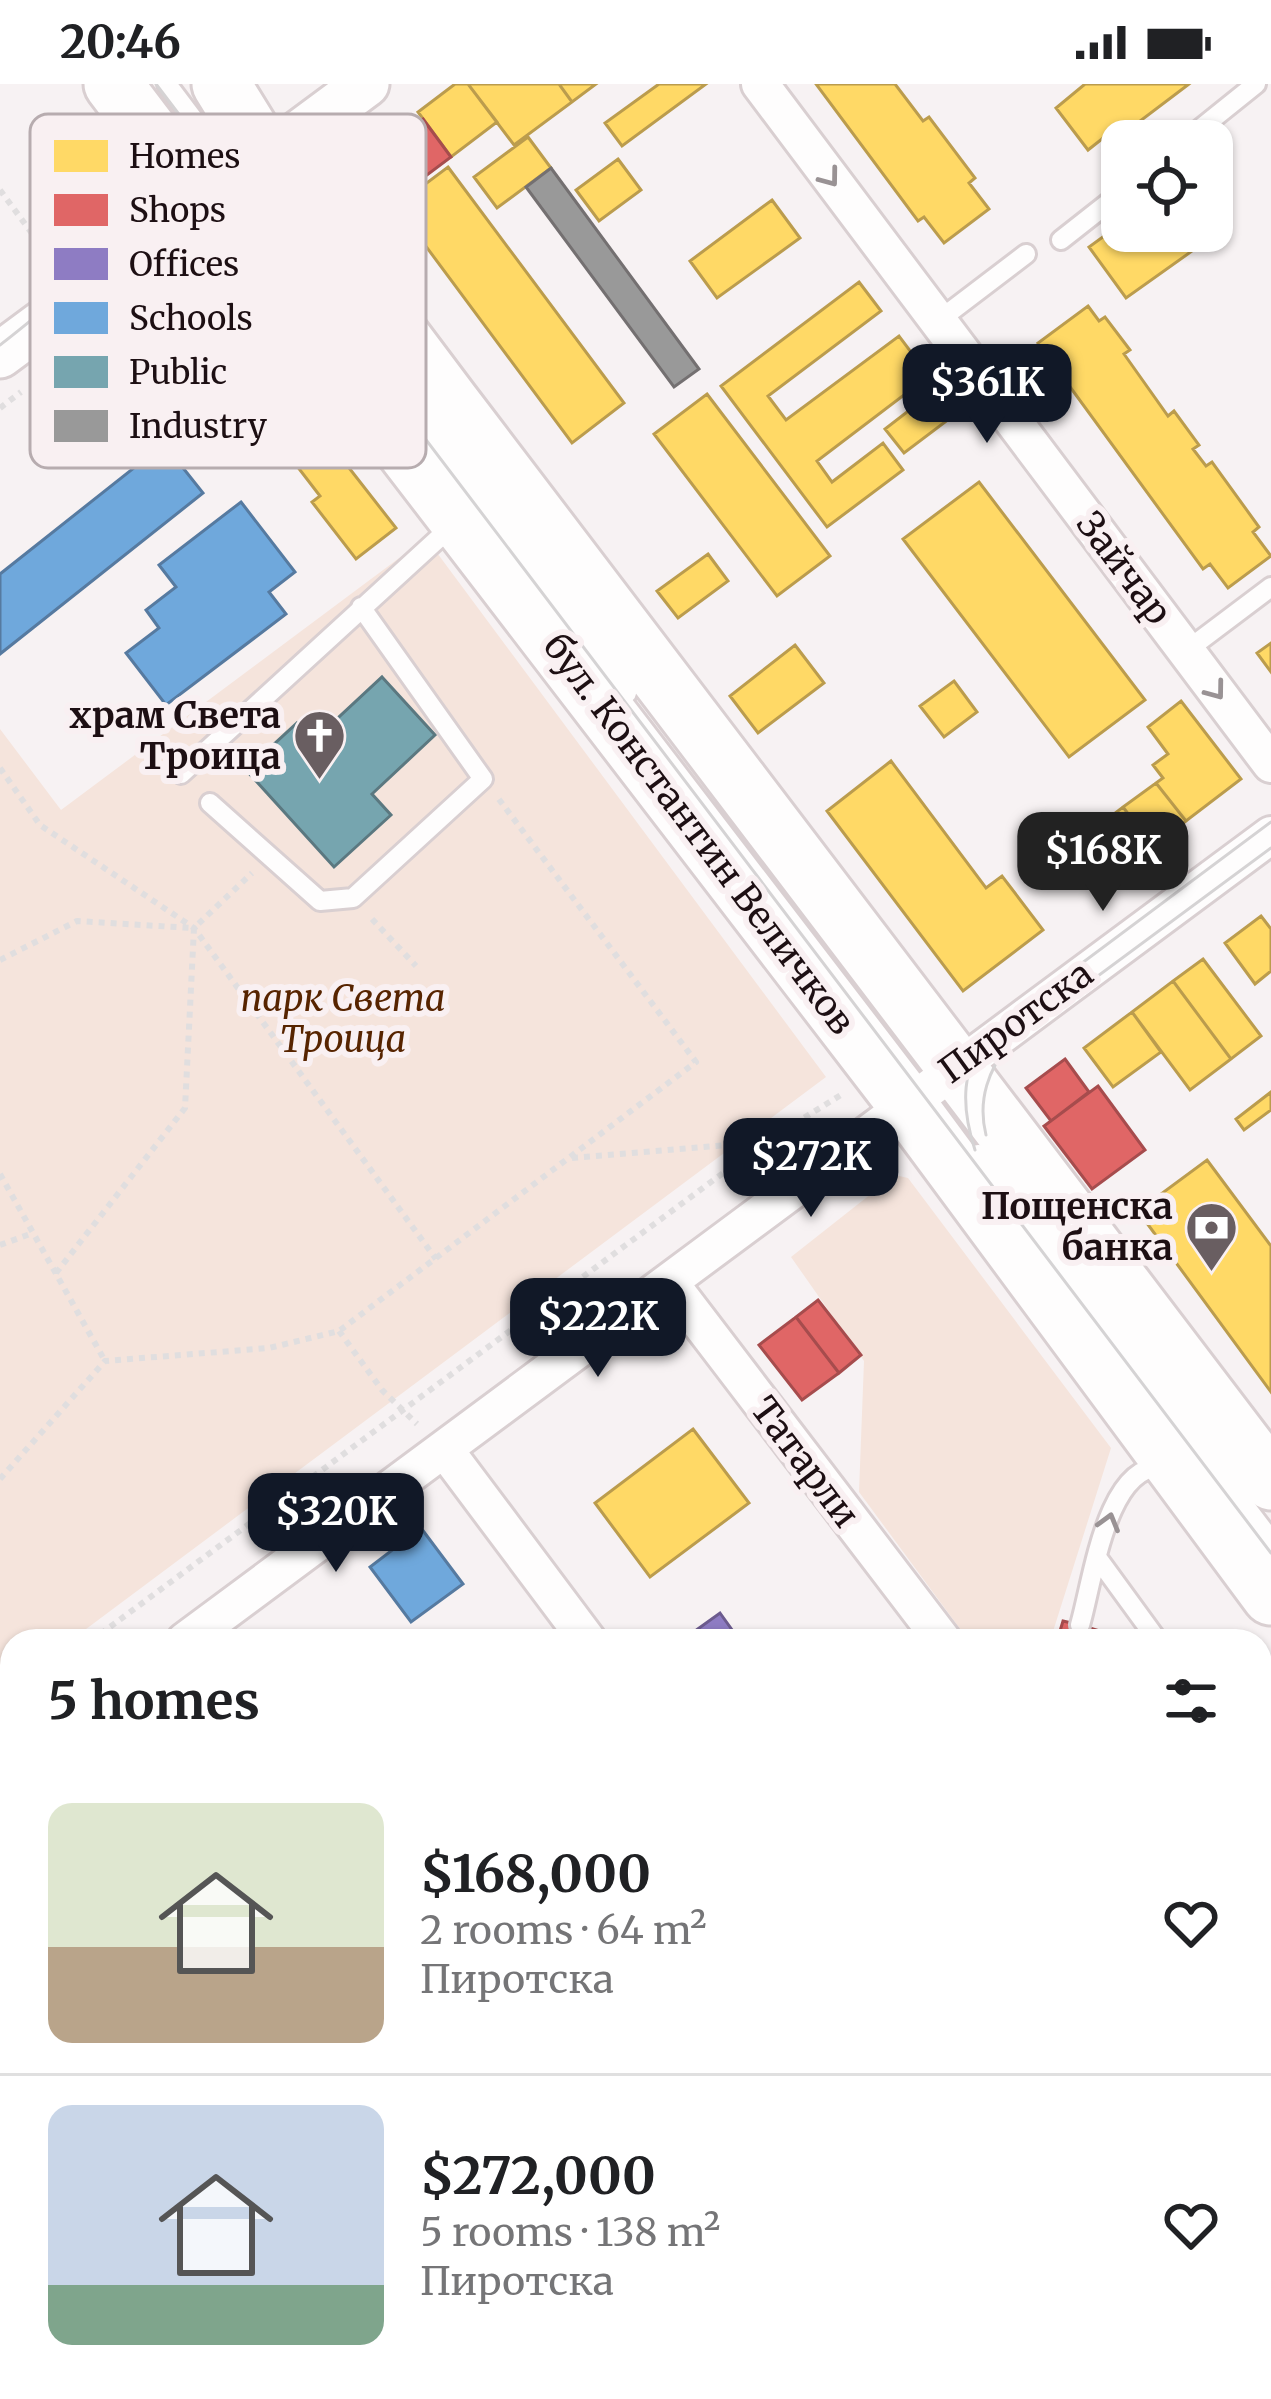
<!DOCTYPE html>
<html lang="en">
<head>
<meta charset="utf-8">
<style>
  :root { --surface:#fff; --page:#f6f6f6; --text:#202124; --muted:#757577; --line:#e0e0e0; --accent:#111827 }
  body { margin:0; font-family:Merriweather,serif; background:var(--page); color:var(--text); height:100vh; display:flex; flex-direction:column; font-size:45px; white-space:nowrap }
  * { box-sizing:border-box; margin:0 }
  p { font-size:39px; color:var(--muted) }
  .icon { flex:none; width:66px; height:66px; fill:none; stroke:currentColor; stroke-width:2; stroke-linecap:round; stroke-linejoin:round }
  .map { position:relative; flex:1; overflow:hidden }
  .side { position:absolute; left:0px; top:1545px; width:1272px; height:771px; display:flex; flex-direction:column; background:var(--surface); border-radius:36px 36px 0 0; box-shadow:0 3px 9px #0004 }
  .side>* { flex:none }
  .buttons { position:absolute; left:1101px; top:36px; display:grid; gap:24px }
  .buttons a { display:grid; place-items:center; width:132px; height:132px; border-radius:24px; background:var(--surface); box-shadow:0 3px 9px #0004; font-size:60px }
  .price { position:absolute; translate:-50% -102px; padding:0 27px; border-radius:24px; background:var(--accent); color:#fff; font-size:39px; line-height:78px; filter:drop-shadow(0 3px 6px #0008) }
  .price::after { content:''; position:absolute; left:50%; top:72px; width:36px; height:27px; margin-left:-18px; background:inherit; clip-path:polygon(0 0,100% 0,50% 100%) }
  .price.current { background:#222; color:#fff }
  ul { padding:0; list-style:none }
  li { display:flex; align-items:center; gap:36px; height:300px; padding:0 48px }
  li+li { border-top:3px solid var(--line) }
  li span { display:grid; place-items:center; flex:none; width:336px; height:240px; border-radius:24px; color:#555 }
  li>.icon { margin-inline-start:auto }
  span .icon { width:144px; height:144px; fill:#fffc; stroke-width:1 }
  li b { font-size:51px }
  h2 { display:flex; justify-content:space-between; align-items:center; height:144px; padding:0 48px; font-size:51px }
  .status { display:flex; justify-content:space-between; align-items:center; height:84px; padding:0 60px; background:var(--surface); direction:ltr }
  .status svg { height:33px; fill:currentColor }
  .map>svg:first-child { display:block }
  .green { fill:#f5e4dc }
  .homes { fill:#ffd966; stroke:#bb9c4d; stroke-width:3 }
  .shops { fill:#e06666; stroke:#a64c4d; stroke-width:3 }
  .offices { fill:#8e7cc3; stroke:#6c5b8e; stroke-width:3 }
  .schools { fill:#6fa8dc; stroke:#567aa0; stroke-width:3 }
  .public { fill:#76a5af; stroke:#5b7880; stroke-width:3 }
  .industry { fill:#999; stroke:#747071; stroke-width:3 }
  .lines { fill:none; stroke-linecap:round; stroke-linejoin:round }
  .service-casing { stroke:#d9cfd1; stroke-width:24 }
  .minor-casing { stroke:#d9cfd1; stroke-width:42 }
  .tertiary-casing { stroke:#d9cfd1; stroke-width:51 }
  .primary-casing { stroke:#d9cfd1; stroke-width:63 }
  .path { stroke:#e0dedf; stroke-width:6; stroke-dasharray:6 6; stroke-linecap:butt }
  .service { stroke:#fefdfd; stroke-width:18 }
  .minor { stroke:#fefdfd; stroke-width:36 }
  .tertiary { stroke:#fefdfd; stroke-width:45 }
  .primary { stroke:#fefdfd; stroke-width:57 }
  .tram { stroke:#d5d3d4; stroke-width:3 }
  .oneway { stroke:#999294 }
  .labels { text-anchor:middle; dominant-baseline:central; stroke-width:12; stroke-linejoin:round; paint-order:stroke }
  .street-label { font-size:36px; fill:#1d0f13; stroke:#f9f0f2 }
  .poi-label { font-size:36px; font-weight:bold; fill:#1d0f13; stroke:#f9f0f2; text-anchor:end }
  .park-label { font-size:36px; font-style:italic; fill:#572400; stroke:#f9f0f2 }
  .key { fill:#f9f0f2; stroke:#b7acaf; stroke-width:3 }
  .key-label { font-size:33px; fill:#1d0f13 }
</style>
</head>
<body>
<div class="status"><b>20:46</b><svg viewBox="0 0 49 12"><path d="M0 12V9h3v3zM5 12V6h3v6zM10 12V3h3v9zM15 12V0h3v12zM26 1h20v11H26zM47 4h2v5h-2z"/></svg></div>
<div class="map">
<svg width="1271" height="2315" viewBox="0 0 1271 2315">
  <rect width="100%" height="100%" fill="#f7f2f3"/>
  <!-- green -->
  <path class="green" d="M426 454 826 993 70 1557H12V1600L0 1609V645L61 726Z
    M895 1091 908 1094 1111 1364 1050 1557H969L859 1408 864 1277 791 1173Z
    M1271 1829V1953L1260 1939V1836Z
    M12 2230V2304H319L303 2315H0V2232Z"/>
  <!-- homes -->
  <path class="homes" d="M455 0H468L497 38 451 73 418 28Z
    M468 0H559L572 18 514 61Z
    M559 0H596L572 18Z
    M659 0H706L622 62 605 39Z
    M816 0H895L923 37 929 33 975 94 969 99 989 125 944 159 924 133 918 137Z
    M1189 0 1123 50 1117 43 1088 66 1056 24 1085 0Z
    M528 53 551 84 497 124 474 93Z
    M618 75 641 106 599 137 576 106Z
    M448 83 624 319 572 359 396 122Z
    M772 116 800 154 717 214 690 177Z
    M1122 139V147H1178L1192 167 1126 214 1089 163Z
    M859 198 881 227 768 312 786 336 899 252 929 292 817 377 832 398 883 359 903 386 827 443 721 302Z
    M1088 222 1099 237 1105 233 1130 266 1124 270 1168 332 1174 327 1199 361 1193 365 1206 382 1212 378 1259 443 1253 448 1271 472 1228 504 1210 480 1203 485 1038 259Z
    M938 304 957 329 904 369 885 345Z
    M707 310 830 472 777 512 654 350Z
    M321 348 396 444 356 475 312 418 320 412 290 373Z
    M979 398 1145 616 1069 673 903 455Z
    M708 470 728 497 678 534 657 507Z
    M1271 559V588L1257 569Z
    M795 561 824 599 758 649 730 612Z
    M954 597 977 628 944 653 920 622Z
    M1181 617 1241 695 1186 737 1156 699 1163 694 1153 681 1168 670 1148 643Z
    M891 677 986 804 1002 792 1043 846 963 907 827 727Z
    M1156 699 1186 737 1153 763 1123 723Z
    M1123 723 1153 763 1102 801 1072 762Z
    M1261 832 1271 845V887L1255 900 1225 859Z
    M1203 875 1261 952 1231 975 1173 897Z
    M1173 897 1231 975 1190 1006 1132 928Z
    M1132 928 1161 968 1113 1003 1084 964Z
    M1271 1008V1026L1244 1046 1236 1035Z
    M1207 1076 1271 1162V1308L1138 1127Z
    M693 1345 749 1419 650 1493 595 1419Z
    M1260 2089 1271 2104V2115L1260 2124Z
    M448 2304H495L503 2315H433Z
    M734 2304H786L793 2314 719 2315Z
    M1025 2304H1093L1078 2315H1033Z"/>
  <!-- shops -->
  <path class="shops" d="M423 35 451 73 407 106 379 67Z
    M1065 975 1089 1008 1051 1037 1026 1004Z
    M1098 1002 1145 1066 1092 1105 1044 1042Z
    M818 1216 861 1271 839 1289 796 1233Z
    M796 1233 839 1289 802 1316 759 1261Z
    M1063 1537 1080 1541 1132 1557H1057Z
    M12 1975V2069L0 2053V1984Z
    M1260 2237 1271 2252V2315H1245L1236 2304H1260Z"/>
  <!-- offices -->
  <path class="offices" d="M720 1529 740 1557H681Z"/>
  <!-- schools -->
  <path class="schools" d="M164 360 203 409 0 570V490Z
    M241 418 295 488 269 508 286 530 166 621 126 569 159 544 146 526 176 503 159 481Z
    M421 1444 463 1500 411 1538 370 1483Z"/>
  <!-- public -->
  <path class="public" d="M382 593 435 651 372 710 391 731 334 783 246 686 297 639 313 657Z"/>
  <!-- industry -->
  <path class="industry" d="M551 84 699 285 674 303 526 103Z"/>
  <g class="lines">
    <defs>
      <path id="service" d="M167 0 627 609
        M1185 57 1256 0
        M1061 156 1122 108
        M938 237 1026 170
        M267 364 350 301
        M1186 567 1271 503
        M181 690 452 442
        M210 719 320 817 353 814 483 695 361 523
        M978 1070 1271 1456
        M1099 1476 1158 1557
        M1080 1541C1093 1497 1106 1381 1162 1383
        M0 1962 12 1953
        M1260 1968 1271 1960"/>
      <path id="minor" d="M760 0 1271 680
        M669 1198 943 1557
        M445 1366 588 1557
        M185 1557 1271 751
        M0 1692 12 1683
        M1260 2003 1271 2018
        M1159 2304 1167 2315
        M326 2315 341 2304"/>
      <path id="tertiary" d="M0 271 366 0"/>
      <path id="primary" d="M113 0 173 79 223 129 906 1019 1271 1512
        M221 0 266 73 450 318 1271 1397
        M1260 1691 1271 1684
        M1260 1773 1271 1765
        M0 2115 12 2113
        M0 2172 12 2170"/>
    </defs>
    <!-- service casing -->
    <use href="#service" class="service-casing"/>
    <!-- minor casing -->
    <use href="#minor" class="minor-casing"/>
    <!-- tertiary casing -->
    <use href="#tertiary" class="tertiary-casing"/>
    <!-- primary casing -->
    <use href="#primary" class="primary-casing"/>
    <!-- path -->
    <path class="path" d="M0 106 56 182
      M0 324 21 308
      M0 684 40 741 194 844 436 1175
      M372 835 416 882
      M0 876 77 837 191 844
      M572 1074 765 1058 844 1009
      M0 1090 105 1277
      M0 1161 33 1149
      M56 1189 185 1024 194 844 252 789
      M339 1247 382 1306 417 1340
      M0 1395 105 1277 269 1264 339 1247 696 978 498 714
      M91 1557 765 1058
      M0 1624 12 1615
      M638 2315 653 2304"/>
    <!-- service -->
    <use href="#service" class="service"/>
    <!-- minor -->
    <use href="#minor" class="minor"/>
    <!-- tertiary -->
    <use href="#tertiary" class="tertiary"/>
    <!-- primary -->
    <use href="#primary" class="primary"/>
    <!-- tram -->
    <path class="tram" d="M156 0 1271 1469
      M172 143 191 95 190 45
      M0 261C67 211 175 97 263 141
      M986 1051C977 1015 989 986 1010 957L1271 764
      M975 1066C961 1023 960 982 991 947L1271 738"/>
  </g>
  <!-- one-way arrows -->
  <defs><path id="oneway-chevron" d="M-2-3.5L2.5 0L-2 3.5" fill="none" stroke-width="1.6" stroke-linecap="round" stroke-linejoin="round" transform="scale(3)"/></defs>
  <g class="oneway">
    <use href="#oneway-chevron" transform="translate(830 94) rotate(53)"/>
    <use href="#oneway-chevron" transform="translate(1216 607) rotate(53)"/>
    <use href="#oneway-chevron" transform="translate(1109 1438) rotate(-74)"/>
  </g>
  <!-- icons -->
  <defs>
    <symbol id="church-pin" viewBox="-11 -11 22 30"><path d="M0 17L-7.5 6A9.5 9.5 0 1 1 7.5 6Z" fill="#695e61" stroke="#f9f0f2"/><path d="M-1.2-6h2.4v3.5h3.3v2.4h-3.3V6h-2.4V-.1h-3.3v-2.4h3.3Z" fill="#fff"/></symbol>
    <symbol id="bank-pin" viewBox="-11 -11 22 30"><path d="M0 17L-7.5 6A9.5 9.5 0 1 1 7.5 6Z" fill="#695e61" stroke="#f9f0f2"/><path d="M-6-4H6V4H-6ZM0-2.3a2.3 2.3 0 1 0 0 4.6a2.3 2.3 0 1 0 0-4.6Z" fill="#fff"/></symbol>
  </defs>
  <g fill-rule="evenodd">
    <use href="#church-pin" x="290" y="622" width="59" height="81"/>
    <use href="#bank-pin" x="1182" y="1114" width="59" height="81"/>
  </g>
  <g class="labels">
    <!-- street labels -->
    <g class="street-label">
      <text transform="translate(1124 484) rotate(53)">Зайчар</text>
      <text transform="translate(699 750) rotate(53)">бул. Константин Величков</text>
      <text transform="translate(1016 938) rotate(-36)">Пиротска</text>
      <text transform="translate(805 1378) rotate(53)">Татарли</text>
    </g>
    <!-- poi labels -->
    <g class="poi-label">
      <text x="281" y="631">храм Света<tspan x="281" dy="41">Троица</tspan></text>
      <text x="1173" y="1122">Пощенска<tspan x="1173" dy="41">банка</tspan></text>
    </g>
    <!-- park labels -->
    <g class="park-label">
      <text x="343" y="914">парк Света<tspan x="343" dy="41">Троица</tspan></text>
    </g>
  </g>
  <!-- legend -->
  <rect x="30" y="30" width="396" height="354" rx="18" class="key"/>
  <rect x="54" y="56" width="54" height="32" fill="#ffd966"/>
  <rect x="54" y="110" width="54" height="32" fill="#e06666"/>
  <rect x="54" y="164" width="54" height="32" fill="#8e7cc3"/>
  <rect x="54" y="218" width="54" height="32" fill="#6fa8dc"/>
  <rect x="54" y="272" width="54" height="32" fill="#76a5af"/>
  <rect x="54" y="326" width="54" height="32" fill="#999"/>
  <g class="key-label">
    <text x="129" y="84">Homes</text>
    <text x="129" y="138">Shops</text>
    <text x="129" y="192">Offices</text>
    <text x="129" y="246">Schools</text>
    <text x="129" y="300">Public</text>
    <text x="129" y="354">Industry</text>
  </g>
</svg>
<div class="buttons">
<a><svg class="icon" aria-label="locate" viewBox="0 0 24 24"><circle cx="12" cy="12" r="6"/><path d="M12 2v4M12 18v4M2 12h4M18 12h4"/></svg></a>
</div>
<b class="price" style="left:987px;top:362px">$361K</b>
<b class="price current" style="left:1103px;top:830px">$168K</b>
<b class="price" style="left:811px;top:1136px">$272K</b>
<b class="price" style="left:598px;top:1296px">$222K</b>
<b class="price" style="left:336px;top:1491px">$320K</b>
<section class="side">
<h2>5 homes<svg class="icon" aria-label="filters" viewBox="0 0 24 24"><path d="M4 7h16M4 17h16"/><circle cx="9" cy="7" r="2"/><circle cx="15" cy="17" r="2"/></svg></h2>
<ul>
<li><span style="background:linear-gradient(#dfe7d0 60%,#b9a48a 0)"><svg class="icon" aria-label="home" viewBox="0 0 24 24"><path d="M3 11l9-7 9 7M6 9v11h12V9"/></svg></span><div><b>$168,000</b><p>2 rooms · 64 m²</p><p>Пиротска</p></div><svg class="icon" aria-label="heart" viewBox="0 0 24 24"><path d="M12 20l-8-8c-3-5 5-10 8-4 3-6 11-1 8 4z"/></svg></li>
<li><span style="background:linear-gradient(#c9d6e8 75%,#7fa58c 0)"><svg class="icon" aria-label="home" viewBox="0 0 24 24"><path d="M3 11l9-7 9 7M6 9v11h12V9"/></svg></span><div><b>$272,000</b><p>5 rooms · 138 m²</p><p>Пиротска</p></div><svg class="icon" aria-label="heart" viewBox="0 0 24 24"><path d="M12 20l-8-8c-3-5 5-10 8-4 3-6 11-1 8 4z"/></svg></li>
</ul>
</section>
</div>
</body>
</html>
